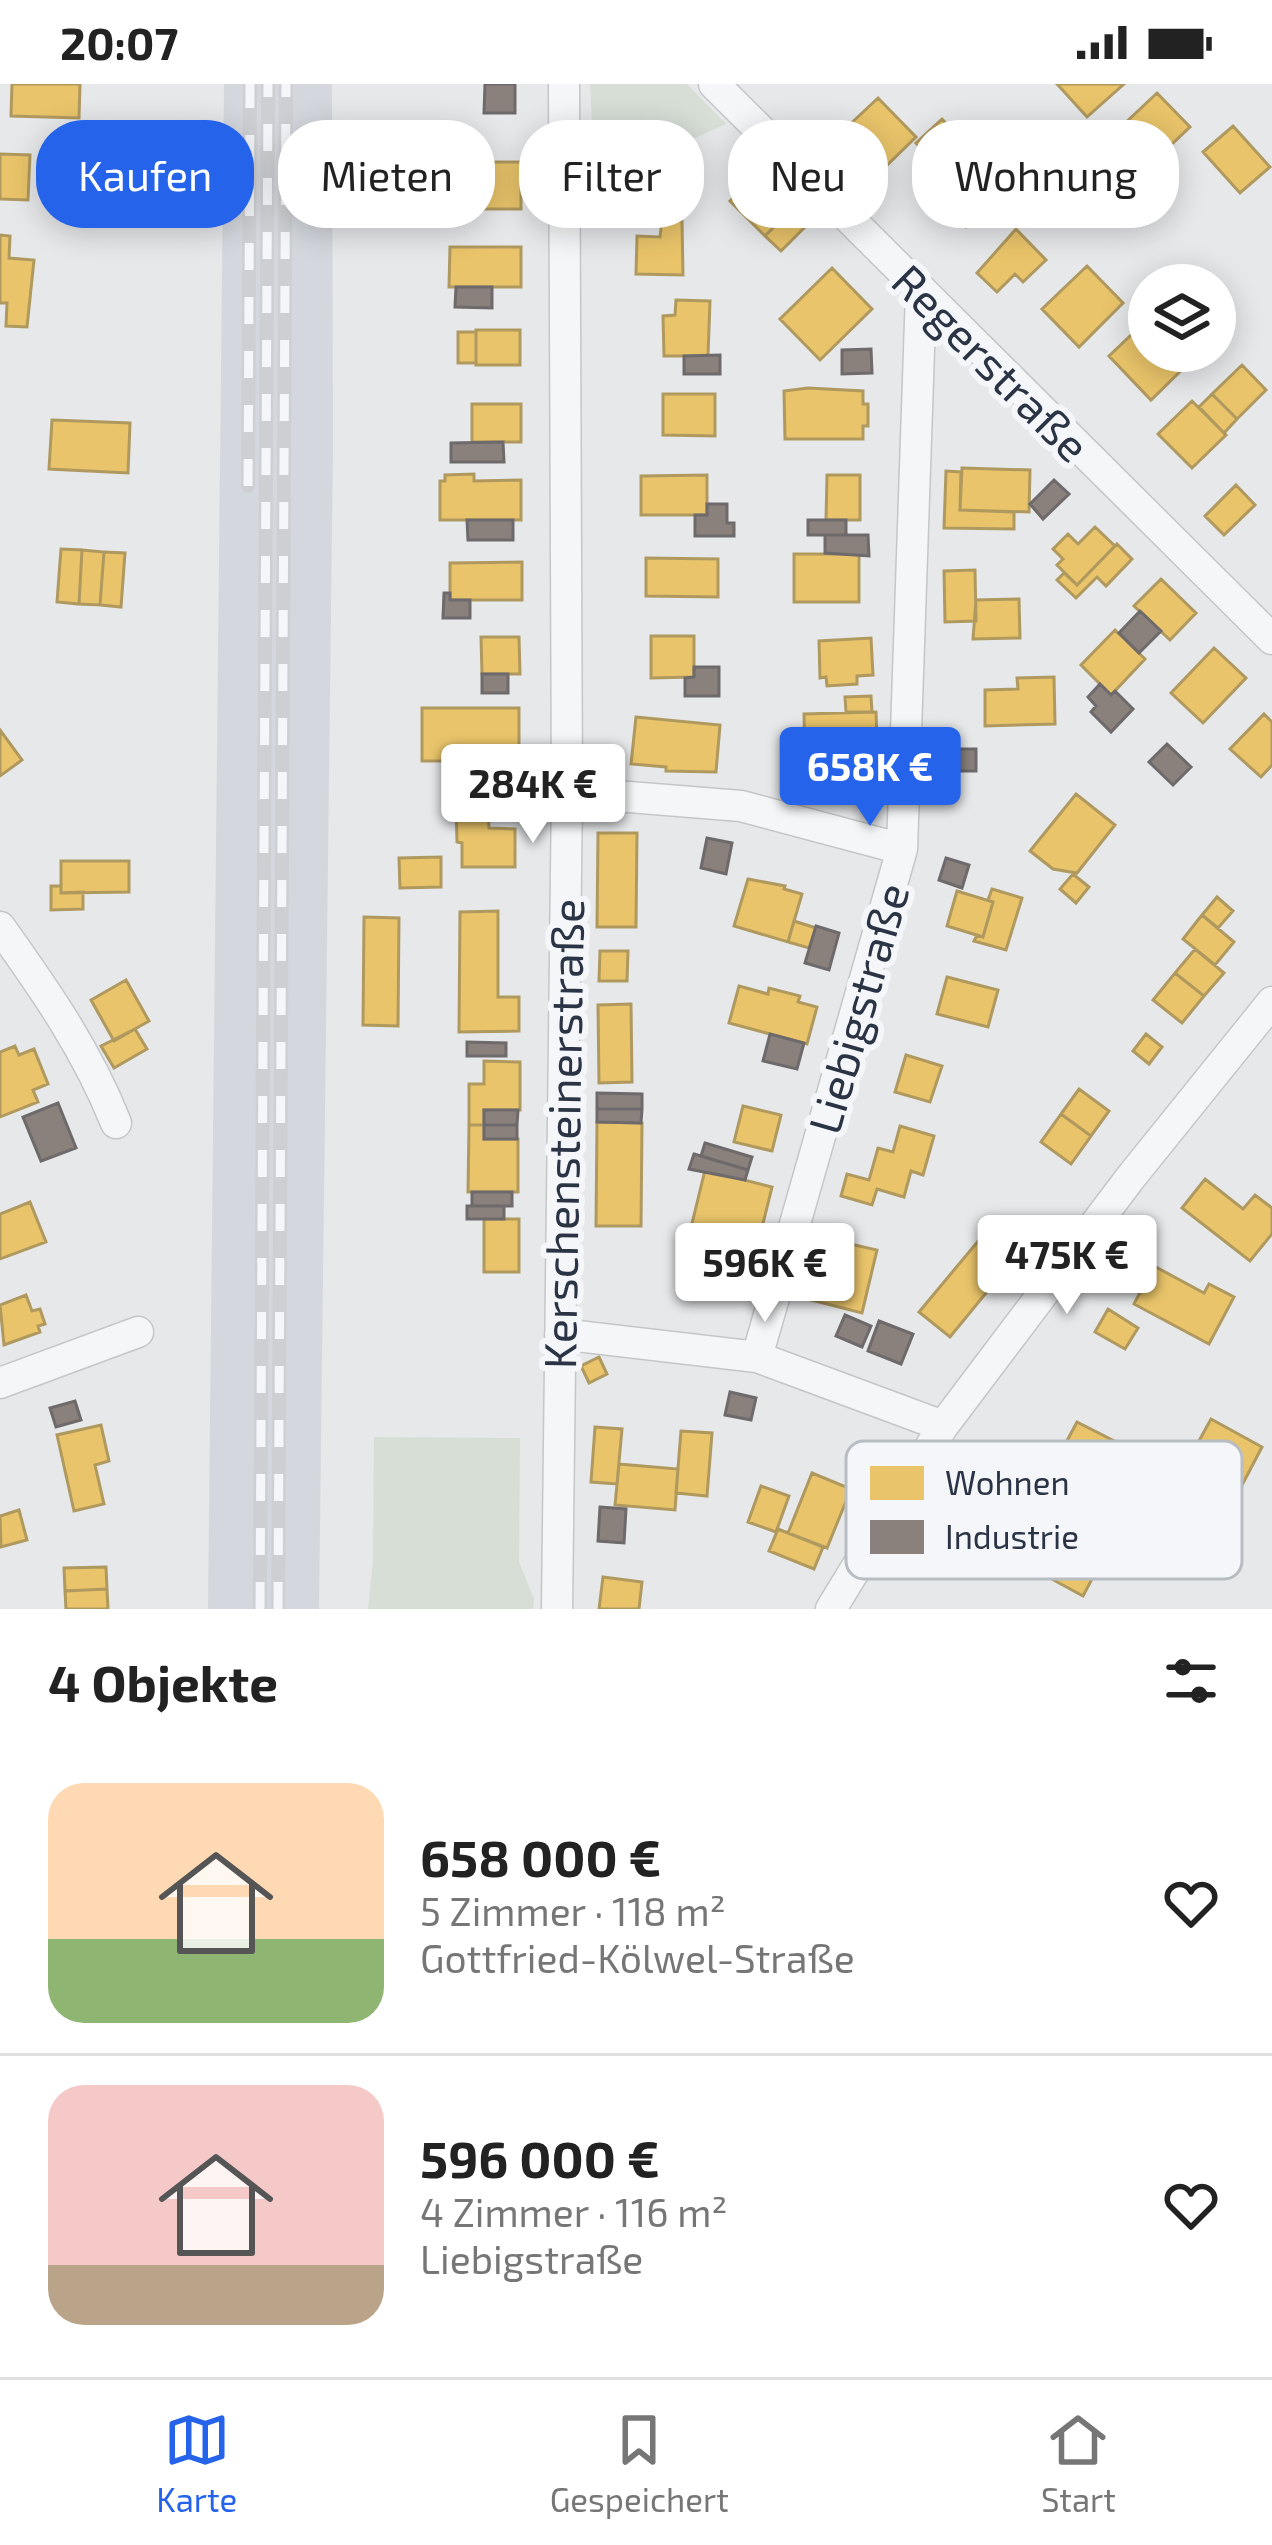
<!DOCTYPE html>
<html lang="de">
<head>
<meta charset="utf-8">
<style>
  :root { --surface:#fff; --page:#f6f6f6; --text:#222; --muted:#767676; --line:#e0e0e0; --accent:#2563eb }
  body { margin:0; font-family:"Exo 2",sans-serif; background:var(--page); color:var(--text); height:100vh; display:flex; flex-direction:column; font-size:45px; white-space:nowrap }
  * { box-sizing:border-box; margin:0 }
  p { font-size:39px; color:var(--muted) }
  .icon { flex:none; width:66px; height:66px; fill:none; stroke:currentColor; stroke-width:2; stroke-linecap:round; stroke-linejoin:round }
  .map { position:relative; height:1525px; overflow:hidden }
  .drawer { display:flex; flex-direction:column; background:var(--surface); flex:1 }
  .drawer>* { flex:none }
  .hud { position:absolute; left:36px; top:36px; width:1200px; height:108px; display:flex; gap:24px }
  .buttons { position:absolute; left:1128px; top:180px; display:grid; gap:24px }
  .buttons a { display:grid; place-items:center; width:108px; height:108px; border-radius:50%; background:var(--surface); box-shadow:0 6px 30px #0003; font-size:60px }
  .price { position:absolute; translate:-50% -102px; padding:0 27px; border-radius:12px; background:#fff; color:#222; font-size:39px; line-height:78px; filter:drop-shadow(0 3px 6px #0008) }
  .price::after { content:''; position:absolute; left:50%; top:72px; width:36px; height:27px; margin-left:-18px; background:inherit; clip-path:polygon(0 0,100% 0,50% 100%) }
  .price.active { background:var(--accent); color:#fff }
  ul { padding:0; list-style:none }
  li { display:flex; align-items:center; gap:36px; height:300px; padding:0 48px }
  li+li { border-top:3px solid var(--line) }
  li span { display:grid; place-items:center; flex:none; width:336px; height:240px; border-radius:36px; color:#555 }
  li>.icon { margin-inline-start:auto }
  span .icon { width:144px; height:144px; fill:#fffc; stroke-width:1 }
  li b { font-size:51px }
  h2 { display:flex; justify-content:space-between; align-items:center; height:144px; padding:0 48px; font-size:51px }
  .chip { padding:0 42px; border-radius:48px; background:var(--surface); box-shadow:0 6px 30px #0003; font-size:42px; line-height:108px }
  .chip.active { background:var(--accent); color:#fff }
  .status { display:flex; justify-content:space-between; align-items:center; height:84px; padding:0 60px; background:var(--surface); direction:ltr }
  .status svg { height:33px; fill:currentColor }
  .menu { display:flex; justify-content:space-around; align-items:center; height:168px; border-top:3px solid var(--line); background:var(--surface); font-size:33px; color:var(--muted) }
  .menu a { display:grid; justify-items:center; gap:6px }
  .menu .active { color:var(--accent) }
  .map>svg:first-child { display:block }
  .built { fill:#d4d7dd }
  .green { fill:#d6ded6 }
  .homes { fill:#e9c46a; stroke:#b0995f; stroke-width:3 }
  .industry { fill:#8a817c; stroke:#6e6a6c; stroke-width:3 }
  .lines { fill:none; stroke-linecap:round; stroke-linejoin:round }
  .street-casing { stroke:#c4c6c8; stroke-width:33 }
  .street { stroke:#f5f6f7; stroke-width:30 }
  .rail-casing { stroke:#cecfd2; stroke-width:14 }
  .rail { stroke:#f4f6f9; stroke-width:9; stroke-dasharray:27; stroke-linecap:butt }
  .labels { text-anchor:middle; dominant-baseline:central; stroke-width:12; stroke-linejoin:round; paint-order:stroke }
  .street-label { font-size:45px; fill:#2b3445; stroke:#f4f6f9 }
  .key { fill:#f4f6f9; stroke:#b8bcc3; stroke-width:3 }
  .key-label { font-size:33px; fill:#2b3445 }
</style>
</head>
<body>
<div class="status"><b>20:07</b><svg viewBox="0 0 49 12"><path d="M0 12V9h3v3zM5 12V6h3v6zM10 12V3h3v9zM15 12V0h3v12zM26 1h20v11H26zM47 4h2v5h-2z"/></svg></div>
<div class="map">
<svg width="1272" height="1525" viewBox="0 0 1272 1525">
  <rect width="100%" height="100%" fill="#e6e8ea"/>
  <!-- built -->
  <path class="built" d="M224 0H332L333 361 319 1525H208Z"/>
  <!-- green -->
  <path class="green" d="M590 0H687L726 40 595 99Z
    M374 1353 520 1354 519 1478 534 1515 533 1525H368L373 1477Z"/>
  <!-- homes -->
  <path class="homes" d="M12 0H80L79 34 11 32Z
    M1057 0H1124L1087 33Z
    M1157 9 1190 43 1136 94 1104 59Z
    M878 14 916 53 882 86 844 46Z
    M942 35 957 51 931 75 916 59Z
    M1233 42 1270 83 1240 109 1203 68Z
    M0 70 30 71 28 116 0 115Z
    M961 71 1000 110 966 143 927 105Z
    M466 78H521V125H466Z
    M1126 83 1136 94 1142 88 1153 99 1125 126 1104 105Z
    M759 88 794 123 765 152 730 117Z
    M794 123 809 139 781 167 765 152Z
    M662 136 682 137 683 191 636 190 637 152 660 153Z
    M1016 145 1046 176 1023 198 1015 190 997 208 977 189Z
    M0 151 10 152 9 174 34 176 27 243 6 242 7 219H0Z
    M450 163H521V203H449Z
    M1087 182 1123 219 1079 263 1042 225Z
    M832 184 872 225 820 276 780 235Z
    M676 216 710 217 708 272H664L663 232 675 231Z
    M1149 234V267H1201L1151 316 1109 272Z
    M476 246H520V281H476Z
    M458 248H476V279H458Z
    M1242 281 1266 306 1237 335 1212 310Z
    M808 304 863 307V320H868V342H863V355H785L784 307Z
    M663 310H715V352L663 351Z
    M1212 310 1237 335 1224 349 1199 323Z
    M1192 317 1226 351 1192 384 1158 350Z
    M472 320H521V358H472Z
    M52 336 130 339 128 389 49 385Z
    M962 384 1030 386 1029 428 960 426Z
    M946 387 961 388 960 426 1014 428V445L944 444Z
    M474 390V397L521 396V436H440V397H445V391Z
    M707 391V431H641V392Z
    M827 391H860V436H826Z
    M1236 401 1255 421 1224 451 1205 432Z
    M1095 443 1115 462 1077 501 1057 481 1063 475 1053 465 1068 450 1078 460Z
    M1117 460 1132 475 1106 502 1097 493 1076 514 1057 496 1064 489 1077 501Z
    M61 465 82 466 79 520 57 518Z
    M82 466 104 468 100 521 79 520Z
    M104 468 125 469 121 523 100 521Z
    M794 470H859V518H794Z
    M646 474 718 475V513L646 512Z
    M522 478V516H450V479Z
    M975 486 976 537 945 538 944 487Z
    M1161 495 1196 529 1170 556 1134 522Z
    M1019 515 1020 554 973 555 976 516Z
    M1115 546 1145 575 1111 611 1081 581Z
    M651 552H694V593L651 594Z
    M481 553H519L520 590H482Z
    M871 554 873 591 857 592V600L827 602 826 593 820 594 819 557Z
    M1214 564 1246 594 1203 639 1171 609Z
    M1054 593 1055 640 985 642V606L1018 605 1017 594Z
    M871 612 872 628H846L845 613Z
    M422 624H519V677H422Z
    M876 628 878 683 805 685 804 630Z
    M1264 630 1272 638V681L1261 693 1230 665Z
    M636 633 720 641 716 688 666 687V683L631 680Z
    M0 646 22 676 0 692Z
    M870 683V699H841V684Z
    M1076 710 1115 741 1077 789 1053 785 1030 767Z
    M456 722H488L489 744 515 745V783H462V759L457 758Z
    M598 749H637L636 843H597Z
    M441 773V803L400 804 399 774Z
    M61 777H129V808L61 809Z
    M1073 790 1089 803 1076 819 1060 805Z
    M748 795 785 802 784 805 802 810 788 858 734 842Z
    M51 802H61V809L83 808V825L51 826Z
    M992 805 1022 814 1006 866 974 857 977 851 983 853 993 818 988 816Z
    M957 807 993 818 983 853 947 842Z
    M1217 813 1233 827 1218 844 1202 831Z
    M498 827V913H519V947L459 948 460 828Z
    M1202 831 1234 858 1215 881 1183 855Z
    M364 833 399 834 398 942 363 941Z
    M794 837 816 844 809 864 788 858Z
    M1195 865 1224 889 1204 912 1175 889Z
    M600 867H628L627 897H599Z
    M1175 889 1204 912 1182 939 1153 916Z
    M947 893 998 906 988 943 937 930Z
    M126 896 149 937 114 957 91 916Z
    M739 902 768 910 769 904 800 912 798 918 817 923 807 960 729 939Z
    M631 920 632 998 599 999 598 921Z
    M135 945 147 965 114 984 101 962Z
    M1146 950 1162 963 1149 980 1133 967Z
    M15 962 19 971 34 965 48 1000 33 1006 38 1018 0 1033V968Z
    M906 971 942 982 930 1018 895 1008Z
    M484 977 520 978V1026H484V1041H469V1000H484Z
    M1079 1005 1109 1027 1091 1052 1061 1030Z
    M743 1022 781 1031 772 1067 734 1058Z
    M1061 1030 1091 1052 1071 1080 1041 1058Z
    M597 1038 642 1039 641 1142H596Z
    M469 1041H484V1055H518V1108H468Z
    M900 1042 934 1052 923 1091 911 1087 904 1113 877 1105 872 1121 841 1112 847 1090 869 1096 878 1064 893 1068Z
    M705 1086 772 1103 755 1172 688 1156Z
    M1205 1095 1243 1125 1255 1111 1272 1124V1150L1250 1177 1182 1124Z
    M30 1118 46 1158 0 1175V1130Z
    M484 1135H519V1188H484Z
    M979 1156 1009 1181 950 1253 919 1228Z
    M842 1158 877 1166 862 1229 811 1216 820 1180 836 1184Z
    M1154 1182 1204 1209 1209 1200 1234 1213 1209 1260 1134 1220Z
    M26 1211 32 1227 40 1225 45 1240 38 1242 40 1248 4 1261 0 1221Z
    M1108 1225 1138 1244 1125 1265 1095 1248Z
    M599 1273 607 1290 589 1299 581 1282Z
    M1211 1335 1262 1363 1240 1405 1188 1377Z
    M1077 1338 1122 1361 1094 1415 1043 1389 1056 1363 1062 1366Z
    M101 1341 109 1377 95 1381 104 1420 74 1427 57 1351Z
    M595 1343 622 1345 617 1400 591 1398Z
    M681 1347 712 1349 707 1412 676 1409Z
    M619 1380 678 1385 675 1426 615 1421Z
    M812 1389 851 1405 827 1464 788 1449Z
    M761 1402 789 1412 776 1448 748 1438Z
    M19 1426 27 1456 1 1463 0 1432Z
    M778 1445 823 1463 814 1485 769 1467Z
    M1068 1457 1102 1476 1083 1512 1048 1493Z
    M106 1483 107 1505 65 1507 64 1484Z
    M603 1493 642 1498 639 1525H599Z
    M107 1505 108 1525H66L65 1507Z"/>
  <!-- industry -->
  <path class="industry" d="M485 0H515V29H484Z
    M456 203H492V224L455 223Z
    M871 265 872 289 842 290V266Z
    M720 271V290H684V272Z
    M503 358 504 378H451V359Z
    M1054 396 1069 410 1043 435 1030 420Z
    M707 420H727V439H734V452H695V431H707Z
    M467 436H513V456H468Z
    M808 436H846V451H808Z
    M825 451H868L869 472 825 469Z
    M444 509H450V516H470V534H443Z
    M1140 527 1161 547 1139 569 1119 549Z
    M694 583H719V612H685V594L694 593Z
    M482 590H508V609H482Z
    M1100 600 1111 611 1115 607 1133 625 1111 648 1091 628 1096 622 1088 613Z
    M1167 660 1191 683 1173 701 1149 678Z
    M950 665H976V687H950Z
    M707 754 732 759 726 790 701 784Z
    M946 774 969 781 962 804 939 796Z
    M816 842 839 849 829 886 805 879Z
    M770 950 804 959 797 985 763 977Z
    M467 958 506 959V972H467Z
    M597 1009 642 1010V1025H597Z
    M58 1019 76 1064 41 1077 23 1033Z
    M597 1025H642L641 1039 597 1038Z
    M484 1026H518L517 1041H484Z
    M484 1041H517V1055H484Z
    M705 1059 752 1073 748 1086 701 1072Z
    M694 1070 748 1086 745 1096 689 1085Z
    M472 1108H512V1122H472Z
    M467 1122H504V1135H467Z
    M845 1231 871 1242 862 1263 836 1252Z
    M879 1237 913 1250 901 1280 868 1267Z
    M730 1308 756 1314 751 1336 725 1331Z
    M75 1317 81 1336 56 1343 50 1324Z
    M600 1423 626 1425 624 1459 598 1457Z"/>
  <g class="lines">
    <defs>
      <path id="street" d="M714 0 1272 555
        M567 708 741 722 902 765
        M0 843C45 906 87 966 116 1039
        M560 1250 757 1273 943 1342
        M757 1273 902 765 921 208
        M0 1299 138 1248
        M557 1525 567 708 564 0
        M831 1525 943 1342 1131 1093 1272 918"/>
    </defs>
    <!-- street casing -->
    <use href="#street" class="street-casing"/>
    <!-- street -->
    <use href="#street" class="street"/>
    <defs>
      <path id="rail" d="M248 402 250 0
        M260 1525 268 0
        M278 1525 286 0"/>
    </defs>
    <!-- rail casing -->
    <use href="#rail" class="rail-casing"/>
    <!-- rail -->
    <use href="#rail" class="rail"/>
  </g>
  <g class="labels">
    <!-- street labels -->
    <g class="street-label">
      <text transform="translate(992 278) rotate(45)">Regerstraße</text>
      <text transform="translate(857 924) rotate(-74)">Liebigstraße</text>
      <text transform="translate(562 1050) rotate(-89)">Kerschensteinerstraße</text>
    </g>
  </g>
  <!-- legend -->
  <rect x="846" y="1357" width="396" height="138" rx="18" class="key"/>
  <rect x="870" y="1382" width="54" height="34" fill="#e9c46a"/>
  <rect x="870" y="1436" width="54" height="34" fill="#8a817c"/>
  <g class="key-label">
    <text x="945" y="1411">Wohnen</text>
    <text x="945" y="1465">Industrie</text>
  </g>
</svg>
<div class="buttons">
<a><svg class="icon" aria-label="layers" viewBox="0 0 24 24"><path d="M12 4l9 5-9 5-9-5zM3 14l9 5 9-5"/></svg></a>
</div>
<b class="price active" style="left:870px;top:745px">658K €</b>
<b class="price" style="left:533px;top:762px">284K €</b>
<b class="price" style="left:1067px;top:1233px">475K €</b>
<b class="price" style="left:765px;top:1241px">596K €</b>
<div class="hud">
<a class="chip active">Kaufen</a>
<a class="chip">Mieten</a>
<a class="chip">Filter</a>
<a class="chip">Neu</a>
<a class="chip">Wohnung</a>
</div>
</div>
<section class="drawer">
<h2>4 Objekte<svg class="icon" aria-label="filters" viewBox="0 0 24 24"><path d="M4 7h16M4 17h16"/><circle cx="9" cy="7" r="2"/><circle cx="15" cy="17" r="2"/></svg></h2>
<ul>
<li><span style="background:linear-gradient(#ffd9b3 65%,#8fb573 0)"><svg class="icon" aria-label="home" viewBox="0 0 24 24"><path d="M3 11l9-7 9 7M6 9v11h12V9"/></svg></span><div><b>658 000 €</b><p>5 Zimmer · 118 m²</p><p>Gottfried-Kölwel-Straße</p></div><svg class="icon" aria-label="heart" viewBox="0 0 24 24"><path d="M12 20l-8-8c-3-5 5-10 8-4 3-6 11-1 8 4z"/></svg></li>
<li><span style="background:linear-gradient(#f6c9c9 75%,#b9a48a 0)"><svg class="icon" aria-label="home" viewBox="0 0 24 24"><path d="M3 11l9-7 9 7M6 9v11h12V9"/></svg></span><div><b>596 000 €</b><p>4 Zimmer · 116 m²</p><p>Liebigstraße</p></div><svg class="icon" aria-label="heart" viewBox="0 0 24 24"><path d="M12 20l-8-8c-3-5 5-10 8-4 3-6 11-1 8 4z"/></svg></li>
</ul>
</section>
<nav class="menu">
<a class="active"><svg class="icon" aria-label="map" viewBox="0 0 24 24"><path d="M3 6l6-2 6 2 6-2v14l-6 2-6-2-6 2zM9 4v14M15 6v14"/></svg>Karte</a>
<a><svg class="icon" aria-label="saved" viewBox="0 0 24 24"><path d="M7 4h10v16l-5-4-5 4z"/></svg>Gespeichert</a>
<a><svg class="icon" aria-label="home" viewBox="0 0 24 24"><path d="M3 11l9-7 9 7M6 9v11h12V9"/></svg>Start</a>
</nav>
</body>
</html>
